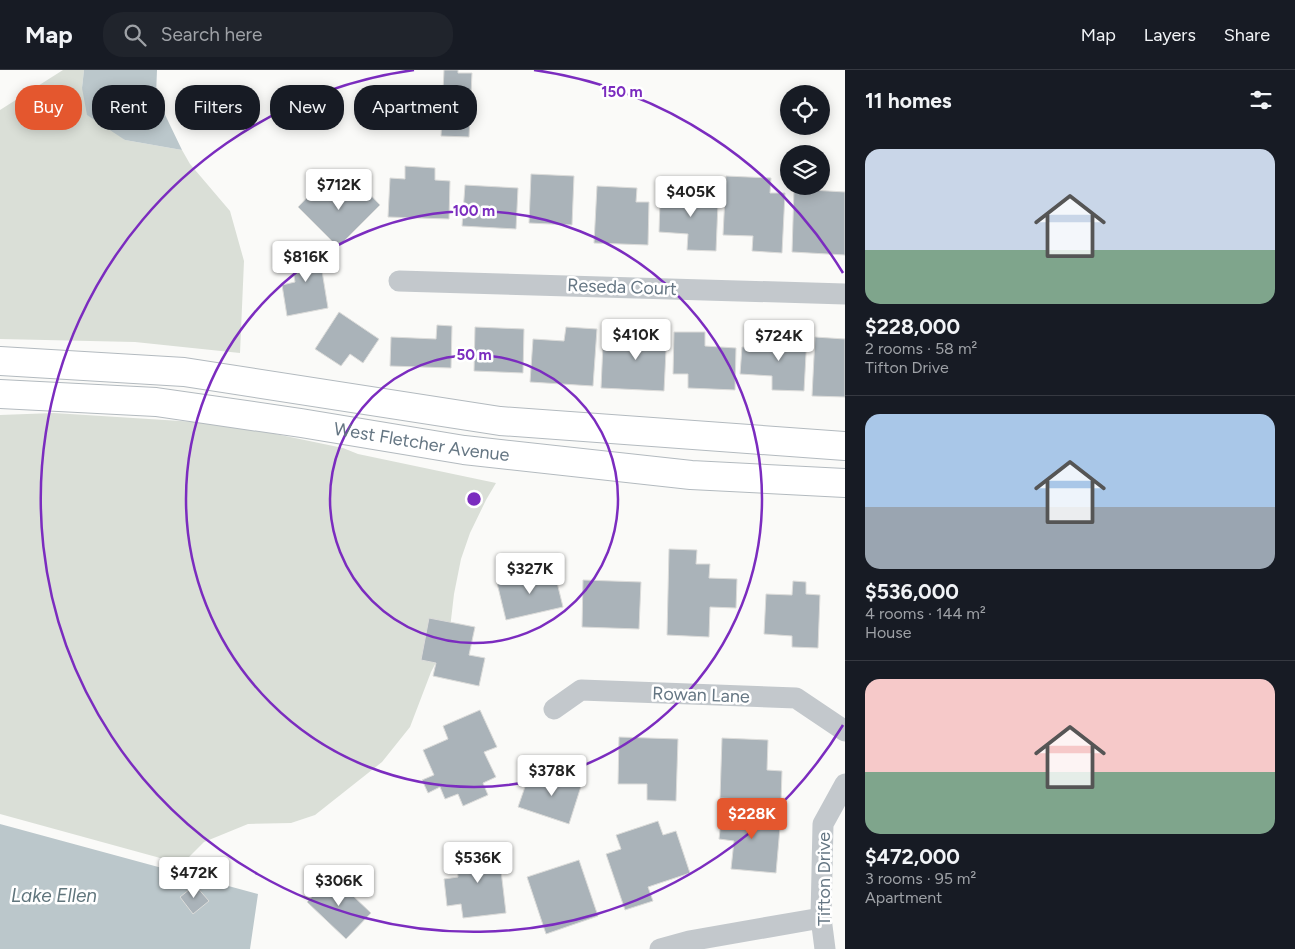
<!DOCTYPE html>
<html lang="en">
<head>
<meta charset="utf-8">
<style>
  :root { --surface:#171b24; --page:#20242c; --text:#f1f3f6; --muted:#9ea1a6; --line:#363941; --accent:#e4572e }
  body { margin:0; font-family:Figtree,sans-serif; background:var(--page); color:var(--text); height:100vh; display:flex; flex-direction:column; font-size:19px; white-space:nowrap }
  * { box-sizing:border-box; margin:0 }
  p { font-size:16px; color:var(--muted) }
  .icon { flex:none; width:28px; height:28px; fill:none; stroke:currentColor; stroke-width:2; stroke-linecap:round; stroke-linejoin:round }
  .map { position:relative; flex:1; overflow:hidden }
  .sheet { display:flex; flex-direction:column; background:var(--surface); width:450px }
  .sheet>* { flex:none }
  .top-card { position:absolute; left:15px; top:15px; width:475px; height:45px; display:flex; gap:10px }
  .tools { position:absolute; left:780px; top:15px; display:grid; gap:10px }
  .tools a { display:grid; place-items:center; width:50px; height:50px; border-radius:50%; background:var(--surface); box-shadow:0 2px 12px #0003; font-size:25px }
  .price { position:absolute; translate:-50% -42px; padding:0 11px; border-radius:5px; background:#fff; color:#222; font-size:16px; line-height:32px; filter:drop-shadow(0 1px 2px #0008) }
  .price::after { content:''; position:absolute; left:50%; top:30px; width:15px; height:11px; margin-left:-8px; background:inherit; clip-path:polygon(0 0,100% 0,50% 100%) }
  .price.on { background:var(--accent); color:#fff }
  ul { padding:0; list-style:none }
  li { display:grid; align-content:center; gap:10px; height:265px; padding:0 20px }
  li+li { border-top:1px solid var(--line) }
  li span { display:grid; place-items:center; height:155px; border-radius:15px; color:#555 }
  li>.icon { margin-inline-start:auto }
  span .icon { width:90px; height:90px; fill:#fffc; stroke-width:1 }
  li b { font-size:21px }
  h2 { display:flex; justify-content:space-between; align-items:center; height:60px; padding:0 20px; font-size:21px }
  .pill { padding:0 18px; border-radius:20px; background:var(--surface); box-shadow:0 2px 12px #0003; font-size:18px; line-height:45px }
  .pill.on { background:var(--accent); color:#fff }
  header { display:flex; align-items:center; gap:30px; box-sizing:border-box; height:70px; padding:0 25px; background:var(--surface); border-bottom:1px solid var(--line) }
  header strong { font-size:24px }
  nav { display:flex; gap:28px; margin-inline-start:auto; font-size:18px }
  .search { width:350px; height:45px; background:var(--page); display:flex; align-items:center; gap:12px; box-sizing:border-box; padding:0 18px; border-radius:20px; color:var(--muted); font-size:19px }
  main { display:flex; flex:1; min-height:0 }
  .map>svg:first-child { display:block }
  .green { fill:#dadfd7 }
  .water { fill:#bbc7cb }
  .building { fill:#aab3b9; stroke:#dcdcda }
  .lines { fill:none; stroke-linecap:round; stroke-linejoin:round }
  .secondary-casing { stroke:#b3babf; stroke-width:30 }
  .minor { stroke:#c3c8cc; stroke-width:21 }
  .secondary { stroke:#fff; stroke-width:28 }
  .ring { fill:none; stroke:#7b2cbf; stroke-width:2.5 }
  .labels { text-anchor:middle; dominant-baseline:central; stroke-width:5; stroke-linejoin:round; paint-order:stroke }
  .street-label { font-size:18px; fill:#657683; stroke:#fff }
  .water-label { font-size:19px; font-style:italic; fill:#60757c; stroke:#fff }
  .centre { fill:#7b2cbf; stroke:#fff; stroke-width:2.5 }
  .ring-label { font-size:15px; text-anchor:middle; font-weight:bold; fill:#7b2cbf; stroke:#fff; stroke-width:5; stroke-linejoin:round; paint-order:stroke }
</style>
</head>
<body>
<header>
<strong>Map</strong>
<div class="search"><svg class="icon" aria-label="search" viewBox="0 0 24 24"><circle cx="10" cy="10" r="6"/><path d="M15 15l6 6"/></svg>Search here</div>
<nav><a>Map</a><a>Layers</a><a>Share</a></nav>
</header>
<main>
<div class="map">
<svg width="845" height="879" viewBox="0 0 845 879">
  <rect width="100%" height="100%" fill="#fafaf8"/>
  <!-- green -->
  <path class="green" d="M63 0H84L82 18 125 70 182 80 190 94 230 141 244 191 240 283 135 272 0 269V40Z
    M54 343 228 354 343 378 358 384 496 413 486 430 470 463 461 489 454 524 449 567 431 602 410 657 382 692 315 745 291 753 248 754 204 772 182 794 0 744V345Z"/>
  <!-- water -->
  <path class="water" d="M84 0H157L156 26 182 80 125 70 87 45 82 18Z
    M0 754 258 824 250 879H0Z"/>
  <!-- building -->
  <path class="building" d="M444 0H458V3H472L469 67 441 66Z
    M405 96 435 98V110L450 111 449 149 388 147 390 108 405 109Z
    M531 104 574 106 572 155 529 153Z
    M726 106 771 108 770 123H785L782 183 752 181 753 166 723 165Z
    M360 114 380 135 338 177 298 137 319 115 329 125 339 115 349 125Z
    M465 115 518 118 516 159 462 156Z
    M676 115 704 116V132L718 133 716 181 687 180 688 164 659 162 660 130 675 131Z
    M597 116 637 118 636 132H649L648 175 594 173Z
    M794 119 845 122V185L792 182Z
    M318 176 328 238 287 246 282 215 295 212 290 181Z
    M339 242 379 269 363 293 350 284 341 296 315 279Z
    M437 255 452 256 451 298 390 296 391 267 436 269Z
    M475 257 524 259 523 303 474 301Z
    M566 257 597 259 593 316 530 312 533 269 564 271Z
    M620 259 667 261 664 321 601 318 603 274H619Z
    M674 262H705V276L736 278 735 320 688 318V304H673Z
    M774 265 807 266 804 321 772 320V306L740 304 742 277 774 279Z
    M815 267 845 269V327L812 326Z
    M669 479 697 480 696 494H710L709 508 737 509 736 538 710 537 709 567 667 565Z
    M554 500 563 537 506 550 497 513Z
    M583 510 641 512 639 559 582 557Z
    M793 511 806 512V524L820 525 818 578 792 577V566L764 564 766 524 792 525Z
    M429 548 475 557 469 585 485 588 479 616 433 606 436 593 421 590Z
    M480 640 497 677 484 682 496 707 483 713 488 725 463 736 458 724 445 729 440 717 428 723 422 710 434 705 423 680 448 669 443 656Z
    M619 667 678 669 676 731 647 730V714H618Z
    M722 668 768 670 767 700 782 701 781 731 720 728Z
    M558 702 583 710 569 754 518 737 528 708 553 716Z
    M722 741 781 746 776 803 731 799 734 771 719 769Z
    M658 751 663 765 676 761 690 803 648 817 653 831 625 840 606 784 621 779 616 765Z
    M498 775 506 843 463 848 461 834 447 836 444 809 458 807 457 793 471 792 469 778Z
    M579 790 598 846 546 864 527 807Z
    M332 806 371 843 346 869 307 832Z
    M195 815 209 831 193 844 180 827Z"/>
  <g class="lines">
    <defs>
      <g id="secondary">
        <path d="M0 291 184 302 500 351 845 376"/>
        <path id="s1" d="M0 324 156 332 301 353 464 380 691 405 845 413"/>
      </g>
    </defs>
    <!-- secondary casing -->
    <use href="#secondary" class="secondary-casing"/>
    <!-- minor -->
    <path class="minor" d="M399 211 845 224
      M554 639 581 620 796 628 845 661
      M660 879 689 871 821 848
      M825 879 821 848 823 754 845 714"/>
    <!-- secondary -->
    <use href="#secondary" class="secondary"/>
  </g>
  <!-- distance rings -->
  <g class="ring">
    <circle cx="474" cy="429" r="144"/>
    <circle cx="474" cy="429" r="288"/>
    <path d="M843 655A433 433 0 1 1 414 0M534 0A433 433 0 0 1 843 203"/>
  </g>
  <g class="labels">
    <!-- street labels -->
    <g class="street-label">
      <text transform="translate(622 217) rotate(2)">Reseda Court</text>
      <text stroke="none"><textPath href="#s1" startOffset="425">West Fletcher Avenue</textPath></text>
      <text transform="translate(701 625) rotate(2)">Rowan Lane</text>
      <text transform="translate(824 809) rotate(-90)">Tifton Drive</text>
    </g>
    <!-- water labels -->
    <g class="water-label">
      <text x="54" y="825">Lake Ellen</text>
    </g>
  </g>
  <circle cx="474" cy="429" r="8" class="centre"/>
  <g class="ring-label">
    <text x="622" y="27">150 m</text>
    <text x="474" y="146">100 m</text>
    <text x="474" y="290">50 m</text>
  </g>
</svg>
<div class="tools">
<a><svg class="icon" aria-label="locate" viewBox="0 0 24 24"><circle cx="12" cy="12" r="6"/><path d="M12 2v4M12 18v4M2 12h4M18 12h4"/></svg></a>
<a><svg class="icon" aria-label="layers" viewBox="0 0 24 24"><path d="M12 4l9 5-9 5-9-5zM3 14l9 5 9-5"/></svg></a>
</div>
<b class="price" style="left:339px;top:141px">$712K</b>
<b class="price" style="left:691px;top:148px">$405K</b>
<b class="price" style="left:306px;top:213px">$816K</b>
<b class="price" style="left:636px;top:291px">$410K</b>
<b class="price" style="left:779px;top:292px">$724K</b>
<b class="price" style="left:530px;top:525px">$327K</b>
<b class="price" style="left:552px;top:727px">$378K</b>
<b class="price on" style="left:752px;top:770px">$228K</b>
<b class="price" style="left:478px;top:814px">$536K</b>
<b class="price" style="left:194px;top:829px">$472K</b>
<b class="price" style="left:339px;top:837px">$306K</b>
<div class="top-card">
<a class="pill on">Buy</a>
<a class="pill">Rent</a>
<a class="pill">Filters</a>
<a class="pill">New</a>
<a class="pill">Apartment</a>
</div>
</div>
<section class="sheet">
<h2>11 homes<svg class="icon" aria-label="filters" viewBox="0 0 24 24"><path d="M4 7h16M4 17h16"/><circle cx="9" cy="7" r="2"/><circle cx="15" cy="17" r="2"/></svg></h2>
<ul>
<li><span style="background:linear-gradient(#c9d6e8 65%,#7fa58c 0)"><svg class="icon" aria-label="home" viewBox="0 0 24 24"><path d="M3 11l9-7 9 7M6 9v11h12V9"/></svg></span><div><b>$228,000</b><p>2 rooms · 58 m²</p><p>Tifton Drive</p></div></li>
<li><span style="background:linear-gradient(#a9c7e8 60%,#9aa5b1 0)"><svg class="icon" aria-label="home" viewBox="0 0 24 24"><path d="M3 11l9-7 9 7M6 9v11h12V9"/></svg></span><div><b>$536,000</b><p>4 rooms · 144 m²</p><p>House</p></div></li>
<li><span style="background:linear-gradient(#f6c9c9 60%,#7fa58c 0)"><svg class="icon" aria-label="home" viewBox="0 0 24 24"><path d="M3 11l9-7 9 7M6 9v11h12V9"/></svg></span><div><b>$472,000</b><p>3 rooms · 95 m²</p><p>Apartment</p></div></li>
</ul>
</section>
</main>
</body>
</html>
